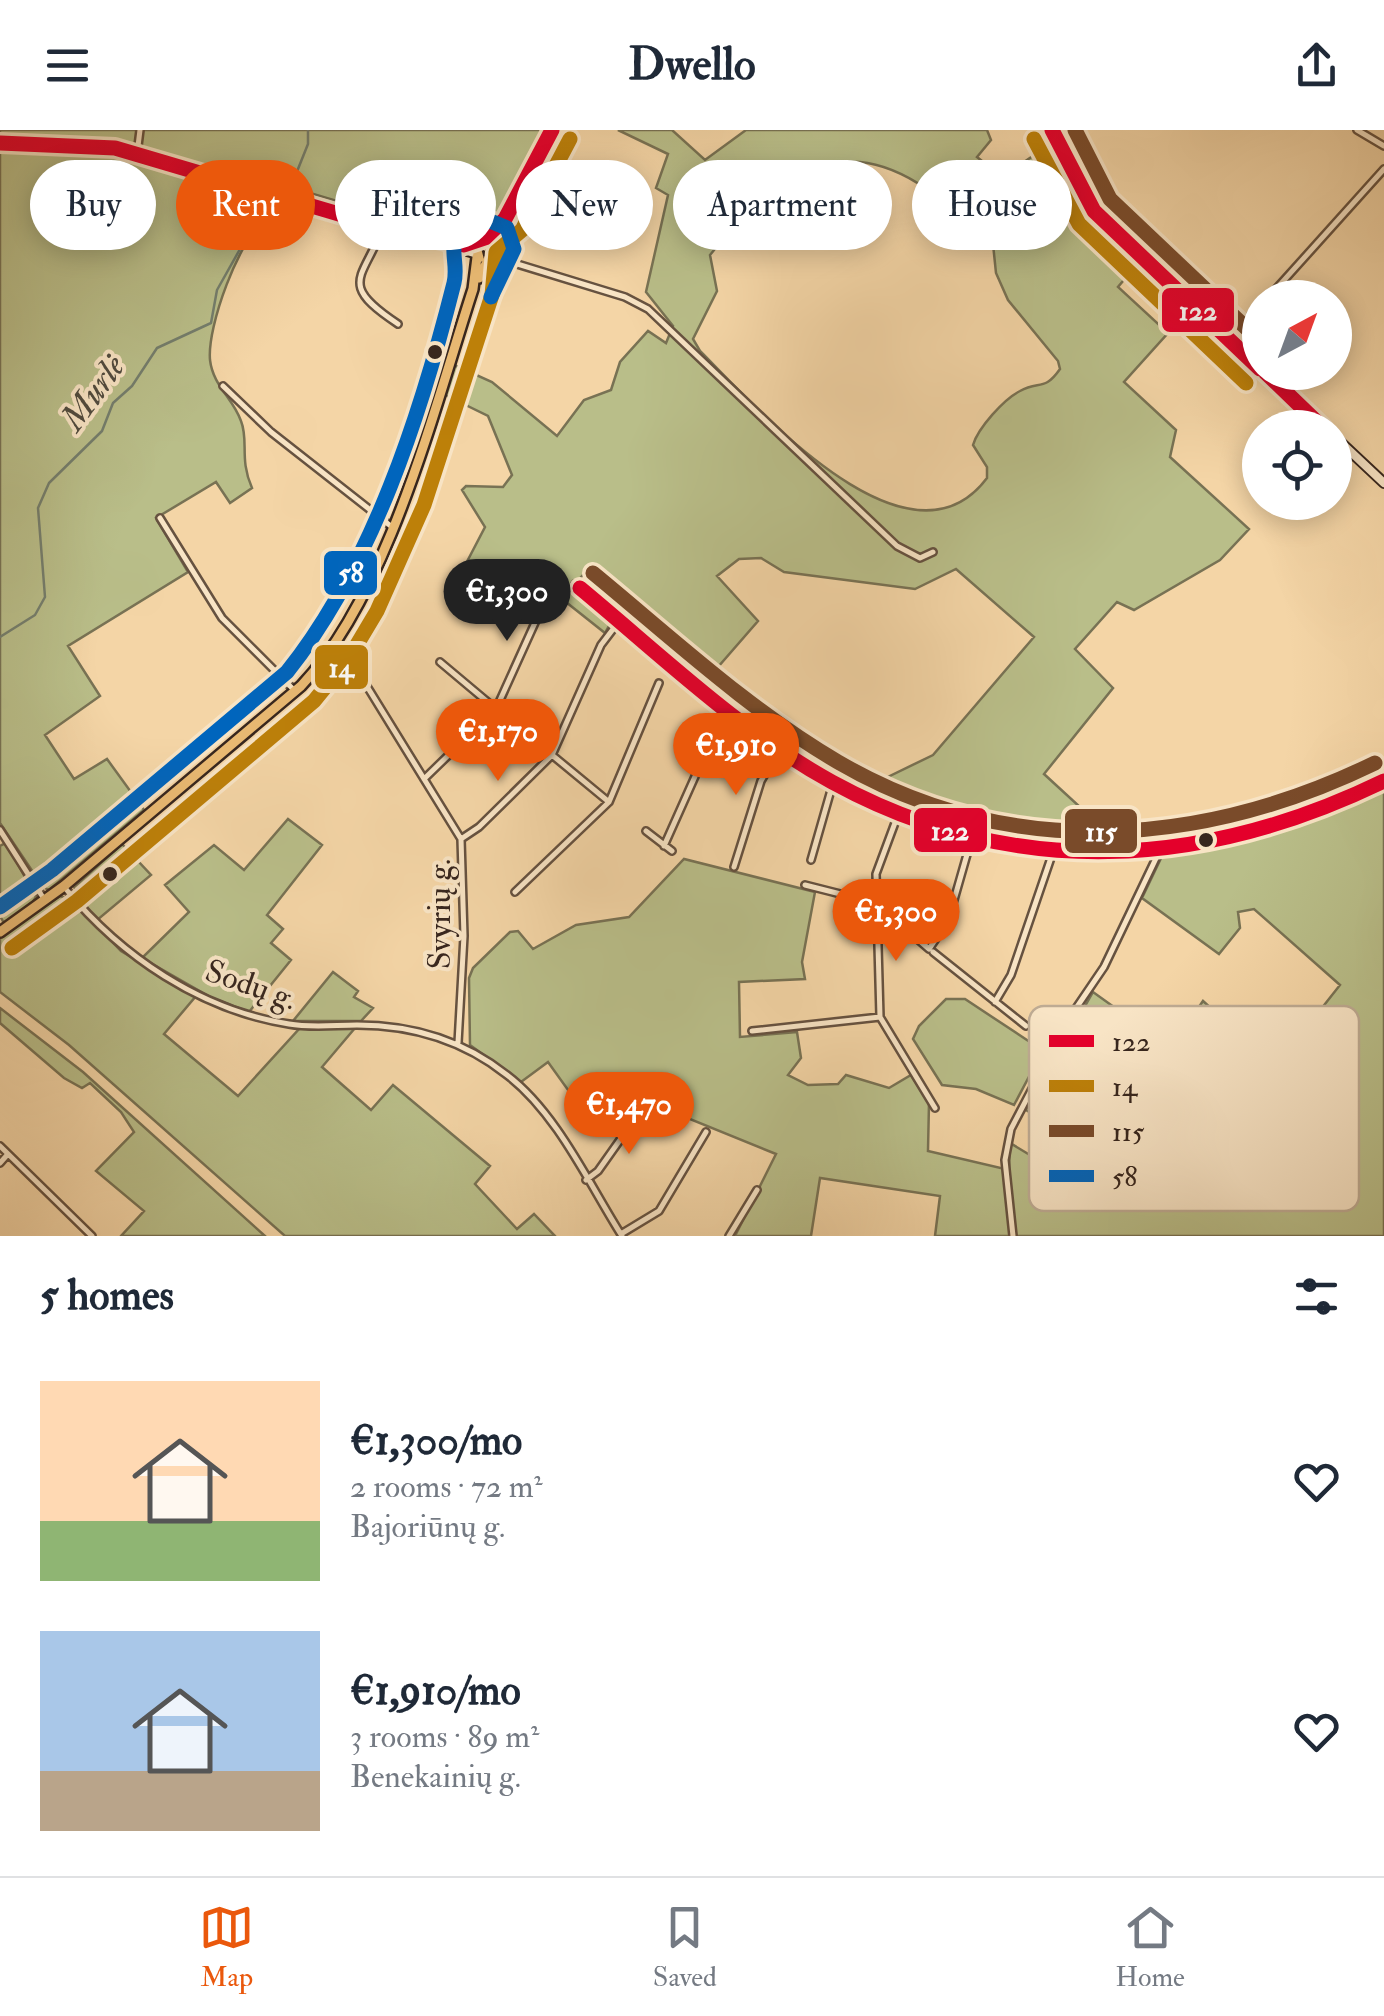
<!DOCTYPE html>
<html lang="en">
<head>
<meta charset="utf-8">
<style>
  :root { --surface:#fff; --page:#f6f6f7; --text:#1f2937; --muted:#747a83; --line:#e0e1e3; --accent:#ea580c }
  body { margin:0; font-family:"IM FELL Double Pica",serif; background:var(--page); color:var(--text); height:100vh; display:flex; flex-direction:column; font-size:38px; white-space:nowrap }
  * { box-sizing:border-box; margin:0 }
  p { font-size:32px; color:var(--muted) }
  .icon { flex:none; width:55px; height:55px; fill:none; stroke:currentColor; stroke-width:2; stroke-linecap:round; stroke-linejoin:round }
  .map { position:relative; height:1106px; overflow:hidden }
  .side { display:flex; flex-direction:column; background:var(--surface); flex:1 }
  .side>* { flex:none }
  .hud { position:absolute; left:30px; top:30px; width:1325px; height:90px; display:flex; gap:20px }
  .needle { width:65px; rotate:41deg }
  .fabs { position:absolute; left:1242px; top:150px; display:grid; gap:20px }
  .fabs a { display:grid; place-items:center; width:110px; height:110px; border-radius:50%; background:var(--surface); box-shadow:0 5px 25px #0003; font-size:50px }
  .price { position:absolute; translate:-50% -85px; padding:0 22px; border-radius:35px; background:var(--accent); color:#fff; font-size:32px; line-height:65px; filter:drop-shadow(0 2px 5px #0008) }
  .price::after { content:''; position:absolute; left:50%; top:60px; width:30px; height:22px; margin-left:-15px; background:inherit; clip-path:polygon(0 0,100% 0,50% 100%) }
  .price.active { background:#222; color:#fff }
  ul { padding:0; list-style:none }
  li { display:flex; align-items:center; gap:30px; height:250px; padding:0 40px }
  li span { display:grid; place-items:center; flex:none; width:280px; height:200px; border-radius:0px; color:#555 }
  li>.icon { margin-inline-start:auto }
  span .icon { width:120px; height:120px; fill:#fffc; stroke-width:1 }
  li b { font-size:42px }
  h2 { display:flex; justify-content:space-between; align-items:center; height:120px; padding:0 40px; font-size:42px }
  .tag { padding:0 35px; border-radius:45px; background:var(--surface); box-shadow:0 5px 25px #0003; font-size:35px; line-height:90px }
  .tag.active { background:var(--accent); color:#fff }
  header { display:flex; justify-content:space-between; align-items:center; height:130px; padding:0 40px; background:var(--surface); font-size:45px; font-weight:700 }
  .menu { display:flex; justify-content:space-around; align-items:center; height:140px; border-top:2px solid var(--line); background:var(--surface); font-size:28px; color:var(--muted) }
  .menu a { display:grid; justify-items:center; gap:5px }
  .menu .active { color:var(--accent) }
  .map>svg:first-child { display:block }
  .green { fill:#b9be89; stroke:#787254; stroke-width:2.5; fill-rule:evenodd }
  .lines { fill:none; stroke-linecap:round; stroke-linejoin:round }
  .stream { stroke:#747e6d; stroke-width:2.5 }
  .street-casing { stroke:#665240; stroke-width:10 }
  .secondary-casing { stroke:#37261e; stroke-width:12 }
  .primary-casing { stroke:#37261e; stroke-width:14 }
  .street { stroke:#f8e4c5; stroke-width:5 }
  .secondary { stroke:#f8e4c5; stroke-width:8 }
  .primary { stroke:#eaba73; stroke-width:9 }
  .bus-1-casing { stroke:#f8e4c5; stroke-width:22 }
  .bus-2-casing { stroke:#f8e4c5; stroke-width:22 }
  .bus-3-casing { stroke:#f8e4c5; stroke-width:22 }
  .bus-4-casing { stroke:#f8e4c5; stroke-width:22 }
  .bus-1 { stroke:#e4002b; stroke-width:15 }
  .bus-2 { stroke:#bd8009; stroke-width:15 }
  .bus-3 { stroke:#7a4b2a; stroke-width:15 }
  .bus-4 { stroke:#0065bd; stroke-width:15 }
  .bus-dot { fill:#37261e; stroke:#f8e4c5; stroke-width:4 }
  .labels { text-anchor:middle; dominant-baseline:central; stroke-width:8; stroke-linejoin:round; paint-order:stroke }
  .street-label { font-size:32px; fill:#37261e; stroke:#f8e4c5 }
  .water-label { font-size:35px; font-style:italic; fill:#504b3f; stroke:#f8e4c5 }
  .key { fill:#f8e4c5; stroke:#beab93; stroke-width:2.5 }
  .key-label { font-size:28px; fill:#37261e }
  .line-badge { stroke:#f8e4c5; stroke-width:4 }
  .badge-label { font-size:28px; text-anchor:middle; font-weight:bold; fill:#fff }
</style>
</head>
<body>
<header><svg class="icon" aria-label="menu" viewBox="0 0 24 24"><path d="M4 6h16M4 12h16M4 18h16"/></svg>Dwello<svg class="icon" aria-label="share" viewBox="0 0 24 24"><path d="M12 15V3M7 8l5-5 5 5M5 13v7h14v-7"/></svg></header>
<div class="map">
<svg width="1384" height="1106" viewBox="0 0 1384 1106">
  <rect width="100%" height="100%" fill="#f4d5a6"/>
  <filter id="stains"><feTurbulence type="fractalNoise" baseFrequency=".002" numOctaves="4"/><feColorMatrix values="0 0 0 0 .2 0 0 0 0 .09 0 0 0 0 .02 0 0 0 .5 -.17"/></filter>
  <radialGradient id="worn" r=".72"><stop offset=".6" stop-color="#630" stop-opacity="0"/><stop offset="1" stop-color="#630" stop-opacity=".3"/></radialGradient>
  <!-- green -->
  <path class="green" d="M0 0H547C527 36 507 101 461 108L246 44 243 50 108 12 0 8Z
    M618 0H672L705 30 746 0H987L991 10 977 27 1002 47 1049 15 1063 47 1139 132 1118 157 1168 203 1124 252 1176 300 1170 327 1249 399 1220 430 1134 480 1117 472 1075 519 1113 558 1044 644 1092 688 1095 716 966 700 859 661 933 625 1034 507 956 439 915 459 784 442 761 428 739 429 717 446 758 491 711 545 584 444 571 458 611 492 605 503 547 457 532 491 488 457 459 447 485 397 462 360 466 356 503 357 512 345 488 286 441 263 452 234 492 252 557 306 584 270 611 260 620 232 648 201 666 213 673 196 646 162 668 65 656 58 668 24ZM838 33C897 23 953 78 993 114L996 143 1008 170 1058 231 1060 239C1044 262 1039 250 1020 261 1004 269 978 298 973 315L987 337V348C909 452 756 277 700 221L693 209 717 161 710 125 769 52C785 42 792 46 808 56L817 54Z
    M0 18 102 21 293 75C284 79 273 83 265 89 239 110 207 196 210 230 213 256 233 268 241 291 249 311 239 329 252 358L230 373 216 352 156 388 188 442 68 516 100 566 45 605 74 649 107 629 144 680 49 760 43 757 0 693Z
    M1384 657V1106H935L940 1066 820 1048 811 1106H735L776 1024 641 969 591 992 548 932 521 952 470 915 469 848 473 838 510 802 518 801 533 819 576 795 629 787 684 729 815 762 802 832 805 849 739 852 740 907 797 902 801 928 788 945 808 955 838 954 846 945 889 958 911 945 929 973 928 1021 1009 1040 1010 1013 1040 1031 1059 999 1026 980 1093 862 1171 918 1203 871 1269 931 1284 926 1340 855 1254 779 1238 782 1240 798 1219 824 1142 768 1164 722C1242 716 1317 697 1384 657Z
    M288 689 322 715 267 785 283 799 271 813 291 830 249 882 212 868 142 828 189 782 165 755 214 715 244 740Z
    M6 713 36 767 28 779 4 793 0 786V716Z
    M122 714 151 745 96 791 74 757Z
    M60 766 72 770 121 821 196 866 164 904 238 966 300 898H355L322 937 371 980 393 955 490 1036 475 1054 517 1099 534 1084 555 1106H285L69 915 0 862V806Z
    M333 842 358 861 354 867 373 878 361 891H293Z
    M946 869H965L1039 918 1041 924 1014 975 976 959 942 955 913 909 919 896Z
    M0 878 83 942 265 1106H121L144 1081 96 1041 134 1002 121 982 90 953 82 958 64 948 0 893Z"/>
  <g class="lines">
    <!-- stream -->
    <path class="stream" d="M290 59 308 14V0
      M0 507 35 485 45 467 38 378 49 353 102 301 113 273 132 256 157 218 211 193 217 160 244 112 259 90 284 74"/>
    <defs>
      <path id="street" d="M1357 0 1384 16
        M137 24 140 0
        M383 97C364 149 336 153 398 194
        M491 126 625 167 648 179 897 416 920 428 933 422
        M1268 168 1384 39
        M1228 210 1260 176
        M223 256 271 302 392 397
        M160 388 222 488 295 561
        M575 454C659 521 740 600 833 653 998 747 1221 745 1384 651
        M335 511 352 532 461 709 464 806 458 913
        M440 532 496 579
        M552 625 609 672
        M424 649 496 579 548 464
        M899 682 876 744 880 887 935 978
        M0 700 44 769
        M646 701 672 721
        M461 709 479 697 552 625 601 515 620 490
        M664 716 726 577
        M811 730 833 653
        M734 737 761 651 780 618
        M805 755 876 773 929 819 948 791 972 707
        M65 758C121 826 200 880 289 894 311 898 335 895 357 895 413 895 463 910 507 945 557 983 589 1054 622 1106
        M515 762 609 672 659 553
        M933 822 1026 896
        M995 872 1011 845 1054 719
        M752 901 880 887
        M0 1016 92 1106
        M0 1033 8 1024
        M586 1050 598 1041 644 976
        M621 1104 659 1081 706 1002
        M729 1106 757 1060
        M1013 1106 1005 1030 1011 999 1068 890 1104 837 1160 720"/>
      <path id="secondary" d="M1052 0 1094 81 1260 239
        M0 13 115 18 474 123
        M1264 242 1324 298
        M1335 307 1384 353"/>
      <path id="primary" d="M479 128 475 113 501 95
        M479 148 552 0
        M0 802 64 756 301 556C388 465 434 279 473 159L477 127"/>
    </defs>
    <!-- street casing -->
    <use href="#street" class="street-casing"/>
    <!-- secondary casing -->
    <use href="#secondary" class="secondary-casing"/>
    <!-- primary casing -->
    <use href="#primary" class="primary-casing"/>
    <!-- street -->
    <use href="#street" class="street"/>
    <!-- secondary -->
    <use href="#secondary" class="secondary"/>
    <!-- primary -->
    <use href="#primary" class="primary"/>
    <defs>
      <path id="bus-1" d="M1052 0 1094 81 1260 239
        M0 13 115 18 383 97 464 115 485 108 505 89 552 0
        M1265 242 1323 298
        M580 458C661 525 739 601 832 652 1013 751 1203 739 1384 651"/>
      <path id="bus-2" d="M1034 9 1079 94 1246 253
        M12 818 77 771 314 571 349 528 377 481 424 375 492 165 496 122 522 100 570 9"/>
      <path id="bus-3" d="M1075 0 1110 69 1260 211
        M593 443C672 508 749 580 838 632 1010 732 1202 717 1375 633"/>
      <path id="bus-4" d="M0 777 52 740 287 542C372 436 421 284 454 153 458 137 451 123 455 108L483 88 507 98 514 119 491 167"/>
    </defs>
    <!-- bus-1 casing -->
    <use href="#bus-1" class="bus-1-casing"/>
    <!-- bus-2 casing -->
    <use href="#bus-2" class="bus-2-casing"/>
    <!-- bus-3 casing -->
    <use href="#bus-3" class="bus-3-casing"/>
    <!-- bus-4 casing -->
    <use href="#bus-4" class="bus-4-casing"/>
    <!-- bus-1 -->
    <use href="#bus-1" class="bus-1"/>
    <!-- bus-2 -->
    <use href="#bus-2" class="bus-2"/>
    <!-- bus-3 -->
    <use href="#bus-3" class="bus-3"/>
    <!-- bus-4 -->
    <use href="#bus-4" class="bus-4"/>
  </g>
  <!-- markers -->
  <g class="bus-dot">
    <circle cx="435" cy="222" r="9"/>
    <circle cx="1206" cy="710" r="9"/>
    <circle cx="110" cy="744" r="9"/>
  </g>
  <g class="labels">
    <!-- street labels -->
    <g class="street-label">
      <text transform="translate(440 784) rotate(-90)">Svyrių g.</text>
      <text transform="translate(251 855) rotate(19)">Sodų g.</text>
    </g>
    <!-- water labels -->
    <g class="water-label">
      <text transform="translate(93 263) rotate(-54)">Murlė</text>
    </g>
  </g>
  <!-- legend -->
  <rect x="1029" y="876" width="330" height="205" rx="15" class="key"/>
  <rect x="1049" y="905" width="45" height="12" fill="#e4002b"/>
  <rect x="1049" y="950" width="45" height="12" fill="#bd8009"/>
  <rect x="1049" y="995" width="45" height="12" fill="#7a4b2a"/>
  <rect x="1049" y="1040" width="45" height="12" fill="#0065bd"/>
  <g class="key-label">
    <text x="1112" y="921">122</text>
    <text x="1112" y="966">14</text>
    <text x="1112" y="1011">115</text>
    <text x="1112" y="1056">58</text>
  </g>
  <g class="line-badge">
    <rect x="1160" y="156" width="76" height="48" rx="10" fill="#e4002b"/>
    <rect x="322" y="419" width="57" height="48" rx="10" fill="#0065bd"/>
    <rect x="313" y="513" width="57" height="48" rx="10" fill="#bd8009"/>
    <rect x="912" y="676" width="77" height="48" rx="10" fill="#e4002b"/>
    <rect x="1063" y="677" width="76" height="48" rx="10" fill="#7a4b2a"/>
  </g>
  <g class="badge-label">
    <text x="1198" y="190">122</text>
    <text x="351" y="452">58</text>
    <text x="341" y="547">14</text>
    <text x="950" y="710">122</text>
    <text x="1101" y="711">115</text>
  </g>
  <rect width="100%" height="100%" filter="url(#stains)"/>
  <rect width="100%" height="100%" fill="url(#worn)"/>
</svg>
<div class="fabs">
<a><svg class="needle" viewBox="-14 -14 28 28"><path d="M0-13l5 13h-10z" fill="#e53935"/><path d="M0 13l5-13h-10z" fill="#747a83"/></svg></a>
<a><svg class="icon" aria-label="locate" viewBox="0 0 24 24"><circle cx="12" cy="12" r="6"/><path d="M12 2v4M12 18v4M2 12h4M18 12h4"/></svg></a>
</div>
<b class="price active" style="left:507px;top:514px">€1,300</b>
<b class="price" style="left:498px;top:654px">€1,170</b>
<b class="price" style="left:736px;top:668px">€1,910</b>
<b class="price" style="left:896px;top:834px">€1,300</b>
<b class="price" style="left:629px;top:1027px">€1,470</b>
<div class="hud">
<a class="tag">Buy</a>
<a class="tag active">Rent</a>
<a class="tag">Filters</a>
<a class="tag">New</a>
<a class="tag">Apartment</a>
<a class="tag">House</a>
</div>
</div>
<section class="side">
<h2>5 homes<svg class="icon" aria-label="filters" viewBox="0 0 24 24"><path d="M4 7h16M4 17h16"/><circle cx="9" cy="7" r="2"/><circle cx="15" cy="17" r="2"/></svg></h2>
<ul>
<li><span style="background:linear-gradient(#ffd9b3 70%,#8fb573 0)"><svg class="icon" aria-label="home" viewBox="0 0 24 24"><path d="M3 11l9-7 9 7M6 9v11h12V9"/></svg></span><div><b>€1,300/mo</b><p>2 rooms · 72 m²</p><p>Bajoriūnų g.</p></div><svg class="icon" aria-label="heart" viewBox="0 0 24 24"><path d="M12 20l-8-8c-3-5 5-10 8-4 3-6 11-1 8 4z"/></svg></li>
<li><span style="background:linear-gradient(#a9c7e8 70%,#b9a48a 0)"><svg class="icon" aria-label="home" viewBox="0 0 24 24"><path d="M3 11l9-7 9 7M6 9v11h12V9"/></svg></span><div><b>€1,910/mo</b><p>3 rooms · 89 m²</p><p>Benekainių g.</p></div><svg class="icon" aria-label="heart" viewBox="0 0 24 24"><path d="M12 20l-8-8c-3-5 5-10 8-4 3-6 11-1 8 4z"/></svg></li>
</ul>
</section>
<nav class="menu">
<a class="active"><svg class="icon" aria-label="map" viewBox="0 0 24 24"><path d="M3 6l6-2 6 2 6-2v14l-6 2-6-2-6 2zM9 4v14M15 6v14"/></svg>Map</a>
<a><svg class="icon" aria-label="saved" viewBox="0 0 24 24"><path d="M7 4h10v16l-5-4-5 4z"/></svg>Saved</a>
<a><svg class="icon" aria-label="home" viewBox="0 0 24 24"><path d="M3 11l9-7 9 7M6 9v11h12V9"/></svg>Home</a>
</nav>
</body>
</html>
